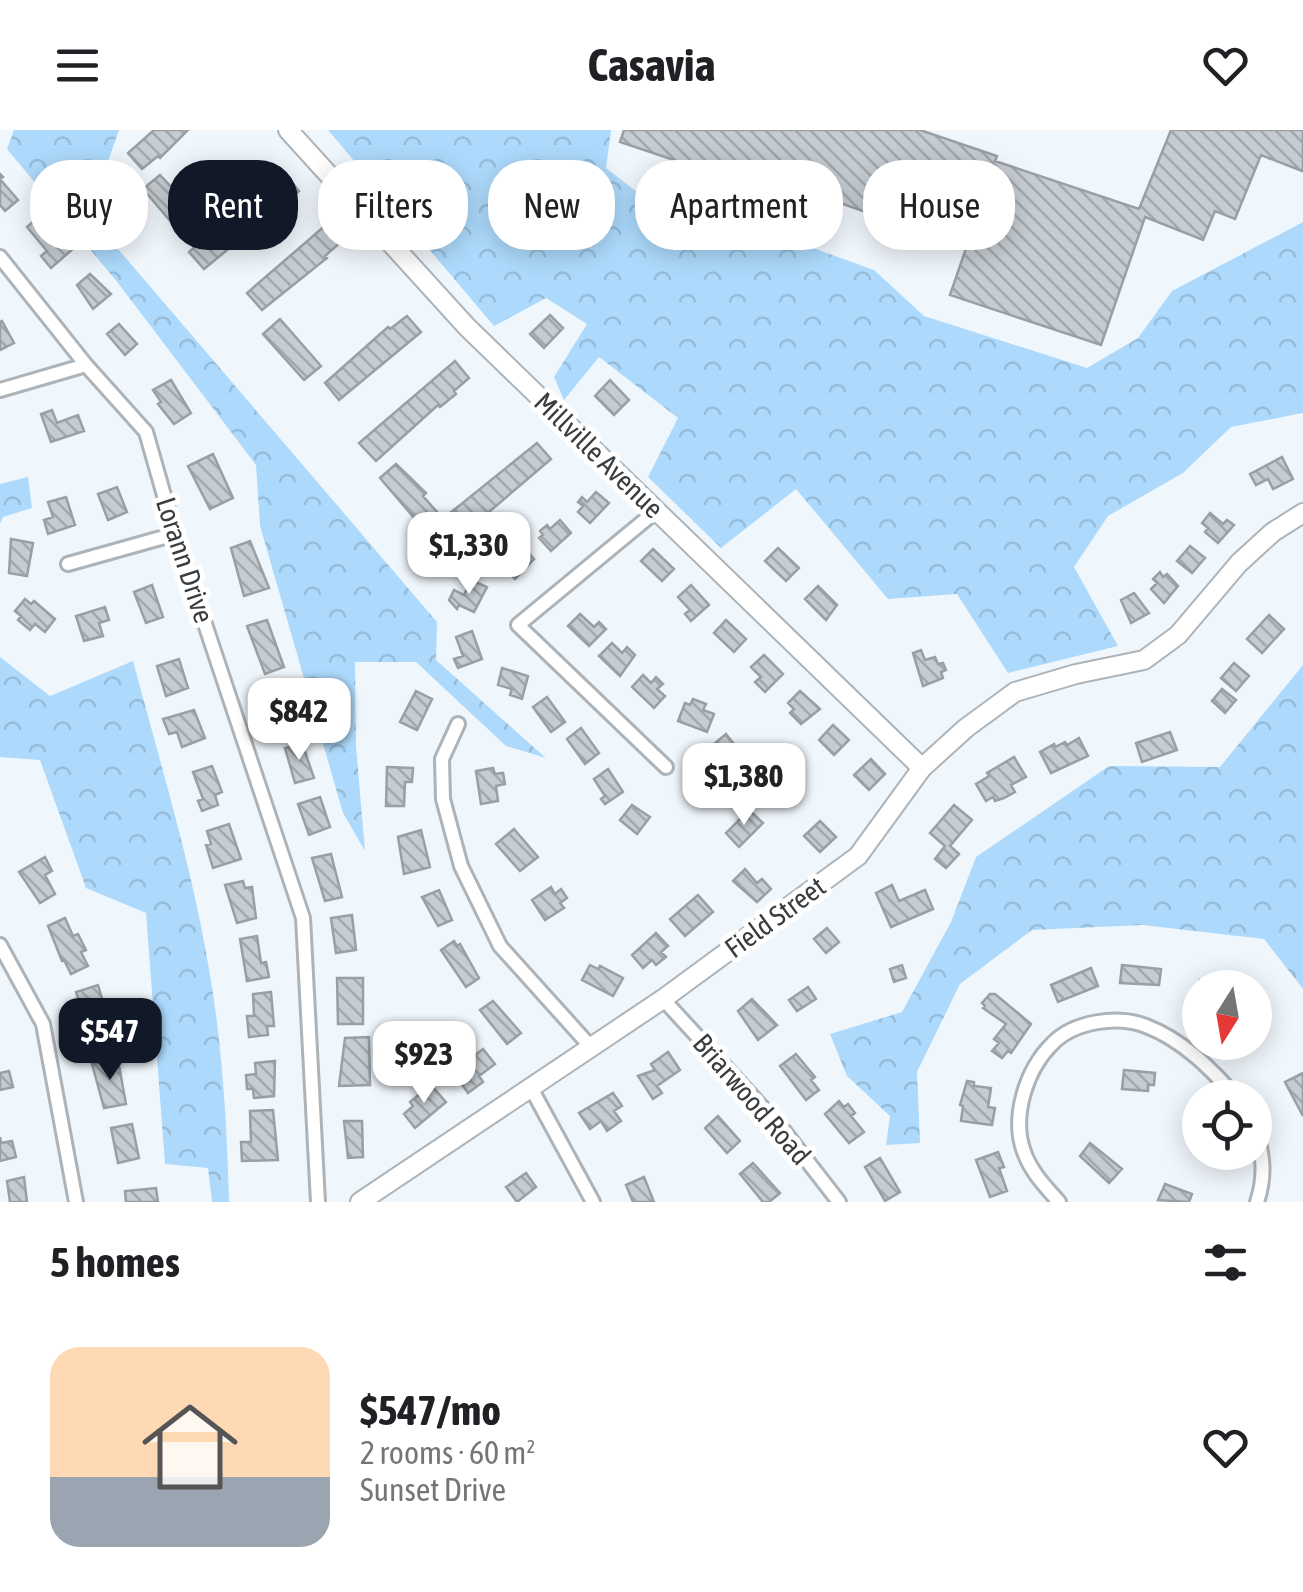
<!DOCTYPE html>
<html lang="en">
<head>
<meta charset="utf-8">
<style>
  :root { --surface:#fff; --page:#f2f2f2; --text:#202124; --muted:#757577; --accent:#111827 }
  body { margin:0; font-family:"Asap Condensed",sans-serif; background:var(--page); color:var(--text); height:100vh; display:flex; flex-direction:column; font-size:38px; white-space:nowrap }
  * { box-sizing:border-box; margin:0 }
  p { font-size:32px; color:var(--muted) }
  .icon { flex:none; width:55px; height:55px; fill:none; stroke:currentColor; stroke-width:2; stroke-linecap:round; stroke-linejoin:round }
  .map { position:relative; height:1072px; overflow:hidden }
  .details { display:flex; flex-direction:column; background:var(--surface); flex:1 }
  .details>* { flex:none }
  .hud { position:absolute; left:30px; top:30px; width:1245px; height:90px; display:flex; gap:20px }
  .needle { width:65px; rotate:191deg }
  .fabs { position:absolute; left:1182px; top:840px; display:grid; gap:20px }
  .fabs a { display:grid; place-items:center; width:90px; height:90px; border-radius:50%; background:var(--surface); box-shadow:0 5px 25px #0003; font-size:50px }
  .price { position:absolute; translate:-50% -85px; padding:0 22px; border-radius:20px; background:#fff; color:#222; font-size:32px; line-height:65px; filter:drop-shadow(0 2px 5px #0008) }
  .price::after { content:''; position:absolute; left:50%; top:60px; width:30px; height:22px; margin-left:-15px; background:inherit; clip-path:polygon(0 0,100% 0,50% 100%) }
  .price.selected { background:var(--accent); color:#fff }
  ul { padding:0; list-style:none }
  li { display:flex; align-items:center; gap:30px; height:250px; padding:0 50px }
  li span { display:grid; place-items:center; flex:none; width:280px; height:200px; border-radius:30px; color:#555 }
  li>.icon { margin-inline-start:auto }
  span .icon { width:120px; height:120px; fill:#fffc; stroke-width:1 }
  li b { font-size:42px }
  h2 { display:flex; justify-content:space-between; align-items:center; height:120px; padding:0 50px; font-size:42px }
  .pill { padding:0 35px; border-radius:40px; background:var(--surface); box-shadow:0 5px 25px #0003; font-size:35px; line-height:90px }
  .pill.selected { background:var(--accent); color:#fff }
  header { display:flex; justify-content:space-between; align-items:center; height:130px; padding:0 50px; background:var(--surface); font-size:45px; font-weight:700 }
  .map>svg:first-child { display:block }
  .forest { fill:url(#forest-crowns) }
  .building { fill:url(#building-back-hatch); stroke:#99a0a5; stroke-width:2.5 }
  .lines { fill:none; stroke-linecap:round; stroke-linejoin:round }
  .street-casing { stroke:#adb4b9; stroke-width:18 }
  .secondary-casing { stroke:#adb4b9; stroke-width:22 }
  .street { stroke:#fff; stroke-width:12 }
  .secondary { stroke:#fff; stroke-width:18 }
  .labels { text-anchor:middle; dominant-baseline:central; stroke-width:10; stroke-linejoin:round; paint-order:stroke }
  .street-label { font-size:28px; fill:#3a3d3f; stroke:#fff }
</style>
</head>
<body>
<header><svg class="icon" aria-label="menu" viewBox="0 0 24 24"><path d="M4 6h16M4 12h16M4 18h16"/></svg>Casavia<svg class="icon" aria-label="heart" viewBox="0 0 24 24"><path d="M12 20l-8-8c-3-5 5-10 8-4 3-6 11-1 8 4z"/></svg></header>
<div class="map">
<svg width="1303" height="1072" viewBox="0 0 1303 1072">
  <defs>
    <pattern id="forest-crowns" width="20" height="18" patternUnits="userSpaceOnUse" patternTransform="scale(2.5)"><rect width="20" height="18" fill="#addafc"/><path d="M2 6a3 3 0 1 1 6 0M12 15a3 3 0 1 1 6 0" fill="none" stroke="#96bcd9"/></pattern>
    <pattern id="building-back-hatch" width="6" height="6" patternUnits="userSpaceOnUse" patternTransform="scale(2.5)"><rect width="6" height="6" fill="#c6cdd2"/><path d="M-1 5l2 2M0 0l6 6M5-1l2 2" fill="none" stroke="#a2a8ac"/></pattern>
  </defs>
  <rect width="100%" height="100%" fill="#f0f7fc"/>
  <!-- forest -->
  <path class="forest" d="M14 0H119L89 85 437 492 436 530 546 628 506 616 416 532H355L356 616 365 721 343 683 260 396 256 335 118 153 7 19Z
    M328 0H611L606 38 689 102 816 119 874 140 924 186 1087 238 1138 208 1172 161 1303 92V283L1231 297 1183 343 1108 386 1074 437 1118 516 1008 543 957 464 888 469 796 359 721 418 648 347 678 288 599 227 564 270 554 247 587 194 546 168 494 196Z
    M28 347 32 378 3 387 0 394V354Z
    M0 527 50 566 133 531C161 636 194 743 211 851 223 924 227 998 229 1072H212L208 1038 165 1034 146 783 86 758 40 630 0 627Z
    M1303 535V859L1264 809 1142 795 1032 800 960 854 917 942 920 1013 886 1015 890 986 847 946 830 904 902 882 951 792 976 727 1109 636 1220 637Z"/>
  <!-- building -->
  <path class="building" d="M154 0H188L160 28 158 26 142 39 128 23Z
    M624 0H920L997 26 995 31 1139 79 1171 0H1303V38L1302 41 1261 25 1235 89 1215 81 1203 110 1145 87 1101 215 950 165 974 95 875 61 868 83 829 69 828 74 765 53 763 60 620 12Z
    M284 43 299 61 204 139 189 122 233 82 235 84 267 55 268 57Z
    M0 44 3 47 0 49 18 70 5 81 0 75Z
    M160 45 189 76 187 77 199 92 183 106 143 59Z
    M45 82 58 99 63 94 72 104 66 109 74 118 51 138 41 126 47 121 27 97Z
    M327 94 342 111 325 126 327 128 262 180 247 163Z
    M90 144 111 164 93 179 77 155Z
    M550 185 563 198 544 218 530 204Z
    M407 186 421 202 339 270 325 253 388 197 390 199Z
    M280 189 321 236 304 250 263 204Z
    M2 191 14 213 0 220V192Z
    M119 194 137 214 125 225 107 204Z
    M455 231 469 248 454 261 456 264 440 277 438 275 376 331 359 313Z
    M171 250 191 283 174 294 158 274 161 272 153 260Z
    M610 250 629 270 614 285 595 266Z
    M52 280 57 293 78 285 84 301 51 312 41 284Z
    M537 313 551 329 455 411 439 392Z
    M213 324 233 368 210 379 188 336Z
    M1282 327 1293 349 1273 359 1268 349 1256 355 1250 344Z
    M396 334 426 363 423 366 437 382 421 396 380 348Z
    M117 357 127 382 108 390 98 364Z
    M596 362 609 373 590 393 578 382 583 376 578 372 582 367 587 372Z
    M66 367 75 395 48 404 44 390 53 387 48 372Z
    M1210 383 1223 394 1227 390 1234 395 1218 413 1205 402 1208 398 1202 393Z
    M560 390 571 403 551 421 539 408 543 405 540 401 547 395 550 399Z
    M11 409 33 413 27 446 9 443Z
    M250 411 269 458 244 466 231 418Z
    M522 416 534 429 515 449 498 432 503 427 507 431Z
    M1190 416 1205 428 1192 443 1177 431Z
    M778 418 799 438 786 451 765 431Z
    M653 419 674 439 662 451 641 431Z
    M1160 442 1163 447 1167 444 1178 456 1164 473 1151 459 1157 453 1153 449Z
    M471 450 487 457 474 482 459 475 457 479 449 470 454 460 464 465Z
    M152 455 163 487 146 493 134 462Z
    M691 455 709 475 691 491 685 484 690 480 678 467Z
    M818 456 837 475 826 490 805 469Z
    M1134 463 1149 483 1131 493 1121 470Z
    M25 469 31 474 34 471 55 489 45 502 35 494 30 500 18 490 21 486 15 481Z
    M105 477 109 490 99 493 103 506 84 511 76 486Z
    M580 484 594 497 599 492 606 499 589 516 568 496Z
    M1269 485 1284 499 1262 523 1247 509Z
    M267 490 284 537 265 544 247 496Z
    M726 490 746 509 734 522 714 503Z
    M472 501 482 529 458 538 454 529 463 526 456 507Z
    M612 513 622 523 627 517 635 525 620 546 599 526Z
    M921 520 925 530 935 527 938 534 943 533 946 540 941 542 943 548 923 556 913 523Z
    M764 525 783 544 765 562 755 552 761 547 751 537Z
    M179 529 188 558 166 566 157 536Z
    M1234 533 1249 546 1236 561 1221 548Z
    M502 538 528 546 522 569 510 565 512 559 498 555Z
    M643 545 651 553 656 547 663 554 657 559 665 566 654 578 632 557Z
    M1222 559 1236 570 1225 583 1212 571Z
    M287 560 298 595 279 601 268 566Z
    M416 561 432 569 417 600 400 592Z
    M800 561 820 579 801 594 790 583 794 579 788 573Z
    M547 567 565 592 551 602 533 577Z
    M693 569 706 574 703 580 714 584 707 602 678 591 685 573 690 575Z
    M194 580 205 608 182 617 177 602 169 604 163 589Z
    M833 595 849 610 834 625 819 610Z
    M581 598 599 623 585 634 567 609Z
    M1170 602 1177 620 1142 632 1136 613Z
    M726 604 741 623 727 634 714 614Z
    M1079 608 1088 626 1051 643 1040 622 1054 614 1055 617 1065 612 1067 615Z
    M302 613 314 648 295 653 285 618Z
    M1014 627 1026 647 1011 655 1015 662 1004 668 995 671 993 667 986 671 976 654 989 646 987 643Z
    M871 629 885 644 869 660 854 645Z
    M212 636 222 662 215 665 218 675 202 681 198 671 203 669 193 642Z
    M387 637 413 638 412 652H405L404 676H386Z
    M493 638 495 644 503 643 505 654 496 656 498 671 481 674 476 641Z
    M608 639 623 662 605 674 601 669 605 666 594 649Z
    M320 667 330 697 309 705 298 674Z
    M632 675 650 687 637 704 620 690Z
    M954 675 972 690 950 716 959 724 946 738 935 729 945 716 930 703Z
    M749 680 763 693 739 717 726 703Z
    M820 691 836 707 820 722 804 706Z
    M229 694 241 729 213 738 206 715 211 714 207 701Z
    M514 699 538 727 520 741 496 714Z
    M421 700 430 737 404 744 398 707Z
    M331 724 342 767 325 771 312 728Z
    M45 727 52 741 45 745 55 764 40 773 19 742Z
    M745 739 757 753 762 749 771 759 757 772 733 751Z
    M243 751 245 758 252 757 256 788 237 793 225 755Z
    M892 755 899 771 925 760 933 779 891 797 876 763Z
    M551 757 555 764 561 759 567 768 560 773 564 778 545 790 532 770Z
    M439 760 452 790 438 796 422 767Z
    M698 765 713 782 685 806 670 789Z
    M352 785 356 820 336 823 331 788Z
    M65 788 73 806 78 804 86 820 81 822 88 836 71 844 64 830 62 831 48 796Z
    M827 798 839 812 826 823 814 809Z
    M656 803 668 816 661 822 666 827 656 835 652 830 643 838 632 825Z
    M257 806 261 833 266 832 269 847 247 851 240 809Z
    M454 811 457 816 460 814 479 848 466 857 441 820Z
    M590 835 598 839 600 836 623 848 613 866 582 850Z
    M902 835 906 848 894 852 890 839Z
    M1122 835 1161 839 1159 855 1120 853Z
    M1091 838 1098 856 1058 872 1051 855Z
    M337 848H363V894H338Z
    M1200 850 1211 858H1200V880L1187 872Z
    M98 855 112 902 92 909 76 862Z
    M808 857 816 869 797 881 789 870Z
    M271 862 274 896H267L268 905 249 907 247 886H254L253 864Z
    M990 864H995L1031 894 1011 923 1008 921 1002 928 992 921 999 913 994 909 1006 894 983 878 985 876 982 873Z
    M752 869 777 895 758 910 738 881Z
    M493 871 521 903 507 914 480 880Z
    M369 907 370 955 339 956 345 908Z
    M483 919 495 934 479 946 483 952 468 963 453 942Z
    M668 922 680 940 657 956 662 963 653 969 638 946 655 940 651 934Z
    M796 924 815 947 811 950 819 960 806 970 780 936Z
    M118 930 126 974 104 978 92 934Z
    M275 931 274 966 254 968 253 959H247L246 945 256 944 255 933Z
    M1124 940 1155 943 1154 955H1148V961L1122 959Z
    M9 941 13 957 0 960V943Z
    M1303 943V986L1285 952Z
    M967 951 974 952V956L991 958 988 977 995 978 992 995 961 991 963 976 960 975Z
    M431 955 446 972 415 998 404 984 413 976 410 972Z
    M613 963 622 976 614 981 621 991 607 1001 601 991 590 999 579 983Z
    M839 971 844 977 848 974 855 983 851 986 864 1002 849 1013 825 984Z
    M273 980 278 1030 242 1031 241 1012H251L250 981Z
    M1197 984 1200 986V1008L1186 998Z
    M718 986 740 1011 727 1023 705 998Z
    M344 991H362L363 1027 348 1028Z
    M132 994 139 1028 118 1033 111 998Z
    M0 1007 1 1013 12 1011 16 1027 0 1031Z
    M1090 1013 1122 1039 1109 1053 1080 1026Z
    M998 1022 1004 1037 999 1038 1007 1061 990 1067 976 1030Z
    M880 1028 900 1062 885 1071 865 1037Z
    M753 1033 780 1063 769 1072H763L740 1044Z
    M526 1043 536 1057 517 1072 506 1057Z
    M24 1047 27 1072H10L7 1051Z
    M644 1047 654 1072H633L626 1055Z
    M1165 1054 1192 1064 1189 1072 1158 1070Z
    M156 1058 158 1072H126L125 1061Z"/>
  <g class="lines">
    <defs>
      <path id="street" d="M0 127 86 235 146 302 175 404 303 788 318 1072
        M0 260 86 235
        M656 381 518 495 666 637
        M68 434 175 404
        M458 594 442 629 443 669 461 736 500 816 590 916
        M0 815 43 894 76 1072
        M663 869 784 1001 839 1072
        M531 958 593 1072
        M1255 997C1263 1024 1266 1045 1257 1072
        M1059 1072C1045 1056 1031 1042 1024 1022 1011 987 1026 940 1052 914 1074 891 1118 885 1146 896 1183 910 1211 939 1237 968"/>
      <path id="secondary" d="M288 0 467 197 922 638
        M360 1072 663 869 858 726 922 638 966 598 1015 562 1076 544 1144 530 1178 505 1239 433 1273 402 1303 383"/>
    </defs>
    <!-- street casing -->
    <use href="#street" class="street-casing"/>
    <!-- secondary casing -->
    <use href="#secondary" class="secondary-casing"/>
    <!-- street -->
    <use href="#street" class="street"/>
    <!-- secondary -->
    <use href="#secondary" class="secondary"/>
  </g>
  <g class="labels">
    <!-- street labels -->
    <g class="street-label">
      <text transform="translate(599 325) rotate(44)">Millville Avenue</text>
      <text transform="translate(185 430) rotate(72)">Lorann Drive</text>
      <text transform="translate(775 787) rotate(-36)">Field Street</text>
      <text transform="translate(752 969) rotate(49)">Briarwood Road</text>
    </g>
  </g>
</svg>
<div class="fabs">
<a><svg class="needle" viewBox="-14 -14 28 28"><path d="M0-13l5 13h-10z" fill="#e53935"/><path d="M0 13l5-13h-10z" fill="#757577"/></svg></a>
<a><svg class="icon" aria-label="locate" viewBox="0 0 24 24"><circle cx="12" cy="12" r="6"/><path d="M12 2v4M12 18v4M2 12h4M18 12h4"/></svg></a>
</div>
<b class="price" style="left:469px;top:467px">$1,330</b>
<b class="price" style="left:299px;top:633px">$842</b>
<b class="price" style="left:744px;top:698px">$1,380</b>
<b class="price selected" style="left:110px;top:953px">$547</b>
<b class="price" style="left:424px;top:976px">$923</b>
<div class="hud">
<a class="pill">Buy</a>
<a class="pill selected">Rent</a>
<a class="pill">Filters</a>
<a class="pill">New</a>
<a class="pill">Apartment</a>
<a class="pill">House</a>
</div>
</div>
<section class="details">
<h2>5 homes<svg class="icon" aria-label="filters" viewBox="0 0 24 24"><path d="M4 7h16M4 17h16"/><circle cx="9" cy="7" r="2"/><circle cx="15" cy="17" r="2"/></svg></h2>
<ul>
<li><span style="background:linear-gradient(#ffd9b3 65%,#9aa5b1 0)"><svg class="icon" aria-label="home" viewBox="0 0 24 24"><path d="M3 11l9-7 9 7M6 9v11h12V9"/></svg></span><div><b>$547/mo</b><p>2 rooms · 60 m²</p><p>Sunset Drive</p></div><svg class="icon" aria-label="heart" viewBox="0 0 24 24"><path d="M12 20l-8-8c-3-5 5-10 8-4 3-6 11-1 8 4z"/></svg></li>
</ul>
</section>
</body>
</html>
